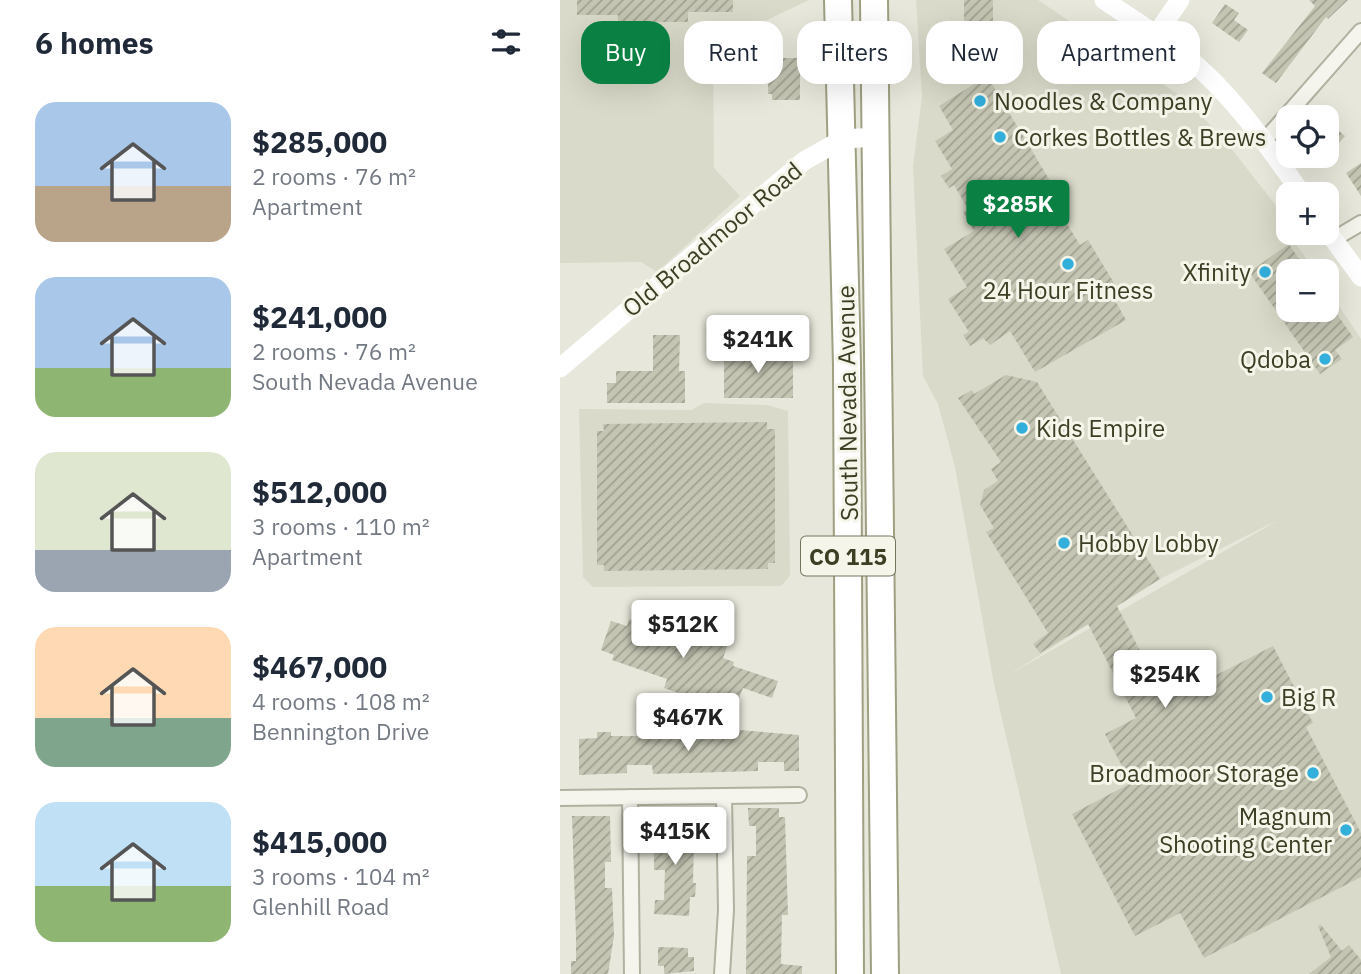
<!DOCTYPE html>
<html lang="en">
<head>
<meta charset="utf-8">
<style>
  :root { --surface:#fff; --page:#f2f2f3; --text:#1f2937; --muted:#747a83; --accent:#0b8043 }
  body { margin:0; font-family:"IBM Plex Sans",sans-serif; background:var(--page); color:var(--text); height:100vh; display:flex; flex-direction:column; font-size:26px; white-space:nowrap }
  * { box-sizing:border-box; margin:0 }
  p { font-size:23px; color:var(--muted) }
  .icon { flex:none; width:38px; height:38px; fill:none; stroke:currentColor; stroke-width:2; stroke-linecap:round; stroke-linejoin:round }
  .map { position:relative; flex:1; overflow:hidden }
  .sheet { display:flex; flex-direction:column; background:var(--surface); width:560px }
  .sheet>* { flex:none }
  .guide { position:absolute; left:21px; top:21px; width:665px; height:63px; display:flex; gap:14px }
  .controls { position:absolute; left:716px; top:105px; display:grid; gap:14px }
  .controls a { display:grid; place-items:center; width:63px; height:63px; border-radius:14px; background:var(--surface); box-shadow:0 7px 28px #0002; font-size:35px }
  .price { position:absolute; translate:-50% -60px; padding:0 16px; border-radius:7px; background:#fff; color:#222; font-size:23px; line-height:46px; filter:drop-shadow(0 2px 4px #0008) }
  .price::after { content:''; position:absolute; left:50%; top:42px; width:21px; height:16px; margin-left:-10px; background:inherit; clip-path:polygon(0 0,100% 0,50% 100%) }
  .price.selected { background:var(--accent); color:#fff }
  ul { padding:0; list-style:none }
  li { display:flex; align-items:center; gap:21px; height:175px; padding:0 35px }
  li span { display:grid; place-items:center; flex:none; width:196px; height:140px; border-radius:21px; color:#555 }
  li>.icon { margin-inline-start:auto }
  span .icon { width:84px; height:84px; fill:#fffc; stroke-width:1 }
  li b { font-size:30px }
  h2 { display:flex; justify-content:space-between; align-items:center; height:84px; padding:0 35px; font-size:30px }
  .chip { padding:0 24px; border-radius:21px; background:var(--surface); box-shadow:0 7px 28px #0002; font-size:24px; line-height:63px }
  .chip.selected { background:var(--accent); color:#fff }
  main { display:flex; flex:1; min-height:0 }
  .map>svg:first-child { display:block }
  .built { fill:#d9dac9; fill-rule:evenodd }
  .building { fill:url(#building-hatch) }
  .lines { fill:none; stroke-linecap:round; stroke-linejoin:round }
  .street-casing { stroke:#b1b1a0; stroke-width:18 }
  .highway-casing { stroke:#9f9f81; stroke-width:30 }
  .street { stroke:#f5f5ee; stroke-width:14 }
  .secondary { stroke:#fff; stroke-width:19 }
  .highway { stroke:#fff; stroke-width:26 }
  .poi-dot { fill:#32afdb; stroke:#f5f5ea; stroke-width:2.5 }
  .labels { text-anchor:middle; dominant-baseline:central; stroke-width:6; stroke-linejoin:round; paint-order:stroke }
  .shield { fill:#f5f5ea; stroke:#74765f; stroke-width:2 }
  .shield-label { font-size:23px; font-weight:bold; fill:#3d3f24 }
  .poi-label { font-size:24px; fill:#3d3f24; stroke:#f5f5ea; text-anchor:start }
  .street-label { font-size:24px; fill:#3d3f24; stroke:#f5f5ea }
</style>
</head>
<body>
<main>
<section class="sheet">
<h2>6 homes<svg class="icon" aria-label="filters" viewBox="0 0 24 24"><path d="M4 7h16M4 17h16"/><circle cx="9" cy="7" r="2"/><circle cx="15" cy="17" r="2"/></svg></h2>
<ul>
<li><span style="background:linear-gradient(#a9c7e8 60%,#b9a48a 0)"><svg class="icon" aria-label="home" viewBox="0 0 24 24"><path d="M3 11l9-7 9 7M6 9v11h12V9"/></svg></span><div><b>$285,000</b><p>2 rooms · 76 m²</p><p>Apartment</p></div></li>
<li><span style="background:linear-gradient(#a9c7e8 65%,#8fb573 0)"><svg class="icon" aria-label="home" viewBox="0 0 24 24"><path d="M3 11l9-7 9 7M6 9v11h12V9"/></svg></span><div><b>$241,000</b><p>2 rooms · 76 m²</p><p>South Nevada Avenue</p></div></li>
<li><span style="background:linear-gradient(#dfe7d0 70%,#9aa5b1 0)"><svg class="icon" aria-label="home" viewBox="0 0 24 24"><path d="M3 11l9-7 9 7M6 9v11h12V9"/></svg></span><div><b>$512,000</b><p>3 rooms · 110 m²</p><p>Apartment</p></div></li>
<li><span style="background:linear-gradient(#ffd9b3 65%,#7fa58c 0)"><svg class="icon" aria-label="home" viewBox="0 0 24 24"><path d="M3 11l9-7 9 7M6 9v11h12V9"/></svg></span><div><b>$467,000</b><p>4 rooms · 108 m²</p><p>Bennington Drive</p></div></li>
<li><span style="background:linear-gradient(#bfe0f5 60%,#8fb573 0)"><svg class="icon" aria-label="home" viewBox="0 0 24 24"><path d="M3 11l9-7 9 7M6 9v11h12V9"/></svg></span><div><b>$415,000</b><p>3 rooms · 104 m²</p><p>Glenhill Road</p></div></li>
</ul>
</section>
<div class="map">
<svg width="801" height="974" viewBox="0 0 801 974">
  <defs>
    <pattern id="building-hatch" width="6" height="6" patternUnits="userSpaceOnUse" patternTransform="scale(1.75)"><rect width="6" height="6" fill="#c4c5b2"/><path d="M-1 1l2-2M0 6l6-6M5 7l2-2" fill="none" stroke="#a0a191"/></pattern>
  </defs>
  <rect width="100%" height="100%" fill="#e7e7db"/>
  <!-- built -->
  <path class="built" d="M0 0H249L153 46 154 168 180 196 97 272 81 262 0 263Z
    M356 0H478L625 99 662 137 715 204 728 233 755 271H728V310H766L767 288 801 339V974H501L434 684 395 467 378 404 363 376 353 166 362 97ZM716 521 715 522 447 676 600 579Z
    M144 403 207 405 228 411 230 576 221 586 33 587 23 577 19 409 131 410Z"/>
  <!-- building -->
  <path class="building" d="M17 0H173V12H128V22H58V15H17Z
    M404 0H433V34H404Z
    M749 0H788L768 19 766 17 716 83 702 73 755 6Z
    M665 4 679 13 674 20 688 30 679 42 652 23Z
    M209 50H222V58H240V100H212V94H208Z
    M427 76 492 184 485 188 520 245 528 240 557 288 550 292 566 320 475 372 450 331 430 345 423 338 410 346 403 335 409 332 388 299 407 287 384 249 414 231 403 212 408 209 394 185 389 188 381 176 392 169 375 141 393 130 379 106Z
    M766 120 785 136 766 158Z
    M801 163V196L786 173Z
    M729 244 747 271H728V310H774L793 337 775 350 782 359 760 374 689 272Z
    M93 335H120L119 371H125V403H47V383H56V371H93Z
    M164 352H233V398H164Z
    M446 375 477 382 600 579 557 606 606 701 713 646 753 723 746 727 801 833V877L644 958 620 913 575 936 512 814 571 783 545 734 576 718 528 624 480 653 473 644 488 633 426 532 434 528 420 505 424 490 438 481 431 469 441 462 398 398 412 390 414 394Z
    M207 422V429H215V563H208V569L44 571V565H37V431H44L43 424Z
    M80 614 168 644 163 658 174 662 173 666 218 681 212 698 183 688 177 703 154 695 151 704 104 688 107 679 52 660 54 655 41 650 51 621 67 626 69 619 77 622Z
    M167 729 239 735V771H224V762H198V771L93 774 92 765H67V773L19 775V739L37 738V732H51V736H167Z
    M188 808H219V817H225L228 915H222L221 964 242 966V974H186L187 856H196V826H189Z
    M12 816H50L51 862H45V888H52L54 936 48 974H11V961H16V936Z
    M94 821 129 822V839H134L133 883H136L135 897H130L129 916 94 914 95 900H104L105 870H94Z
    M761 925 782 951 789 945 801 960V974H749L771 957 758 926Z
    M98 947 128 948V957H134V971L104 974V966H98Z"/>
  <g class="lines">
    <defs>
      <path id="street" d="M704 141 801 31
        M774 239 801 223
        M70 797 72 974
        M0 798 239 795
        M162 974 166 910 164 797"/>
      <path id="highway" d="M278 0 287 365 290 974
        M314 0 325 974"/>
    </defs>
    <!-- street casing -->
    <use href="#street" class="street-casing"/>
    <!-- highway casing -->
    <use href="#highway" class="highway-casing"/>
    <!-- street -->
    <use href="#street" class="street"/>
    <!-- secondary -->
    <path class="secondary" d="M544 0C570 18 599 35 624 55 672 93 707 145 742 194
      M595 36 620 0
      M766 229 801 277
      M0 368 244 161 283 139 317 137"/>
    <!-- highway -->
    <use href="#highway" class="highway"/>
  </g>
  <!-- markers -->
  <g class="poi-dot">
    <circle cx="420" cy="101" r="7"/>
    <circle cx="440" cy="137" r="7"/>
    <circle cx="508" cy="264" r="7"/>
    <circle cx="705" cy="272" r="7"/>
    <circle cx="765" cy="359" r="7"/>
    <circle cx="462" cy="428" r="7"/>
    <circle cx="504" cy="543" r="7"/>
    <circle cx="707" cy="697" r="7"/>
    <circle cx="753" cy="773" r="7"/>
    <circle cx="786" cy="830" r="7"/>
  </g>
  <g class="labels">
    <!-- shield labels -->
    <rect class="shield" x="241" y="536.5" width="94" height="39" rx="5"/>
    <g class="shield-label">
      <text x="288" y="556">CO 115</text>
    </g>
    <!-- poi labels -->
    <g class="poi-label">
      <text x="434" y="101">Noodles &amp; Company</text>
      <text x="454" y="137">Corkes Bottles &amp; Brews</text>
      <text x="691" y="272" text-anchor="end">Xfinity</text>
      <text x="508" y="290" text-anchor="middle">24 Hour Fitness</text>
      <text x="751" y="359" text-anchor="end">Qdoba</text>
      <text x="476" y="428">Kids Empire</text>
      <text x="518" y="543">Hobby Lobby</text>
      <text x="721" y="697">Big R</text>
      <text x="739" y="773" text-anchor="end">Broadmoor Storage</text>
      <text x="772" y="816" text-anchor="end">Magnum<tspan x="772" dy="28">Shooting Center</tspan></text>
    </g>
    <!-- street labels -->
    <g class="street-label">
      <text transform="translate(152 239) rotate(-40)">Old Broadmoor Road</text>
      <text transform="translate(287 403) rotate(-91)">South Nevada Avenue</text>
    </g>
  </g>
</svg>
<div class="controls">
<a><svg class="icon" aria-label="locate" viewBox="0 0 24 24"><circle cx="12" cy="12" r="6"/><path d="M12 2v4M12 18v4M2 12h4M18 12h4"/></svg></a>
<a>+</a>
<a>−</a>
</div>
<b class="price selected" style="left:458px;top:240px">$285K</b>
<b class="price" style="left:198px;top:375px">$241K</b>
<b class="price" style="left:123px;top:660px">$512K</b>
<b class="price" style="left:605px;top:710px">$254K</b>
<b class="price" style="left:128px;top:753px">$467K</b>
<b class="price" style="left:115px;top:867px">$415K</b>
<div class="guide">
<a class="chip selected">Buy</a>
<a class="chip">Rent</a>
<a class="chip">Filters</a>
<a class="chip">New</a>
<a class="chip">Apartment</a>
</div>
</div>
</main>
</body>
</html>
